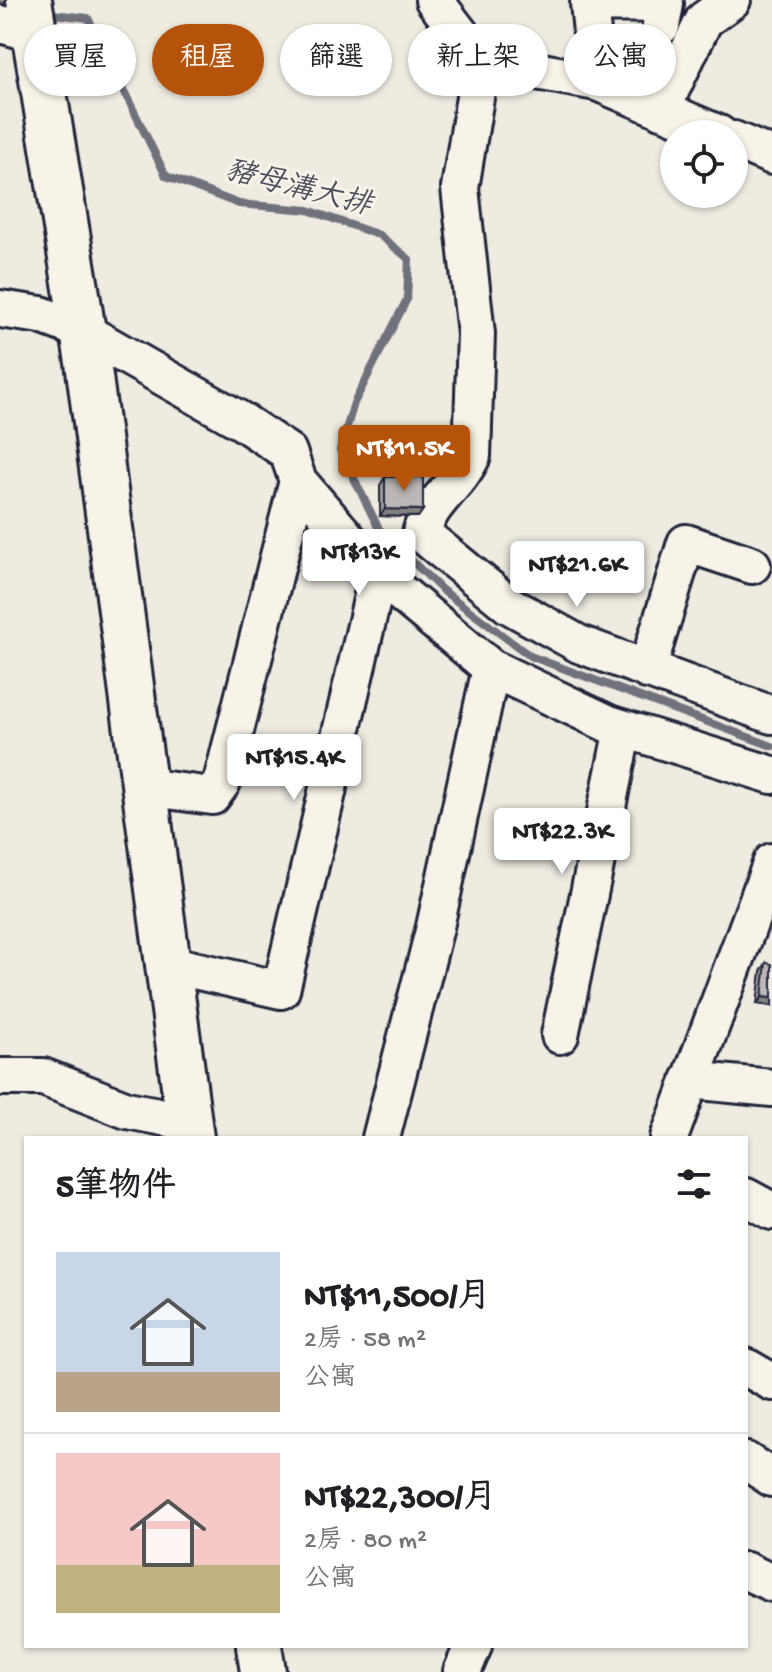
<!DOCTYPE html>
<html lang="zh-TW">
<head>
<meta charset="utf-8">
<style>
  :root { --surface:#fff; --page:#f6f6f6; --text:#202124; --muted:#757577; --line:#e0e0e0; --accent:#b45309 }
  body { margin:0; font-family:"Gochi Hand","LXGW WenKai TC",sans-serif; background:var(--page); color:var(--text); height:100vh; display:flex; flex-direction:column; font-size:30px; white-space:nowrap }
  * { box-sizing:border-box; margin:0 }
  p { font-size:26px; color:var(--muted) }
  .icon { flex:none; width:44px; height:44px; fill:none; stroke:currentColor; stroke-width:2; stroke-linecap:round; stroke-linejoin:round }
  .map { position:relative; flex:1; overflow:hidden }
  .side { position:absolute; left:24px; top:1136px; width:724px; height:512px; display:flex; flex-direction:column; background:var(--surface); border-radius:0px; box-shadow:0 2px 6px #0004 }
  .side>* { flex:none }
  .guide { position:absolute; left:24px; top:24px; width:724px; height:72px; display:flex; gap:16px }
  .controls { position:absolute; left:660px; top:120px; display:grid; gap:16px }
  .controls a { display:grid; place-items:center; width:88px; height:88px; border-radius:50%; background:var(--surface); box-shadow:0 2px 6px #0004; font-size:40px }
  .price { position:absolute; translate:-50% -68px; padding:0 18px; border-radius:8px; background:#fff; color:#222; font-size:26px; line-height:52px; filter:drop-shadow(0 2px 4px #0008) }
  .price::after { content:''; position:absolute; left:50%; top:48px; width:24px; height:18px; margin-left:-12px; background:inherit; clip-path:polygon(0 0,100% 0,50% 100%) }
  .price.on { background:var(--accent); color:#fff }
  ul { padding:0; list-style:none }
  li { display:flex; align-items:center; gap:24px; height:200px; padding:0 32px }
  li+li { border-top:2px solid var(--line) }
  li span { display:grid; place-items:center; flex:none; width:224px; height:160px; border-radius:0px; color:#555 }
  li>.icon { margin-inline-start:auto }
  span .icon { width:96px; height:96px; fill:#fffc; stroke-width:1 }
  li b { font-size:34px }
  h2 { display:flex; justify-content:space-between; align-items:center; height:96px; padding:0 32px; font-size:34px }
  .pill { padding:0 28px; border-radius:36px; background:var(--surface); box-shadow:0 2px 6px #0004; font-size:28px; line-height:72px }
  .pill.on { background:var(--accent); color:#fff }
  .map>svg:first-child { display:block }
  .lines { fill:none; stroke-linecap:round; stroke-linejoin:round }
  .stream { stroke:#716f7b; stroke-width:8 }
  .minor-casing { stroke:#22223b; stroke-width:42 }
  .major-casing { stroke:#22223b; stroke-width:50 }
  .minor { stroke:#f7f3e8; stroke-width:36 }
  .major { stroke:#f7f3e8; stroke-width:44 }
  .wall { fill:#a19e9d; stroke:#22223b; stroke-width:2 }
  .shaded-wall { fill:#838180; stroke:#22223b; stroke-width:2 }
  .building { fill:#bbb8b7; stroke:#22223b; stroke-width:2 }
  .labels { text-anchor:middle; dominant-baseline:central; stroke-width:6; stroke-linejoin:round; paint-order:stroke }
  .water-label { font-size:30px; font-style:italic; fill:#504f60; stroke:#f7f3e8 }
</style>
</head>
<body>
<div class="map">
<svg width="772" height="1672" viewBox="0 0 772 1672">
  <rect width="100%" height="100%" fill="#eeebe1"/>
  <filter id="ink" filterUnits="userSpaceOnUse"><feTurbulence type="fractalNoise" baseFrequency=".0125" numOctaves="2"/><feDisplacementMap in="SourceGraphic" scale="16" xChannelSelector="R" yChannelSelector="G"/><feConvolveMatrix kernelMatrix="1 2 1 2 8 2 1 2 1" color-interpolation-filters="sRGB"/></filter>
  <g filter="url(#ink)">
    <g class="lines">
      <!-- stream -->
      <path class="stream" d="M0 4 15 7
        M44 13 88 18 166 176 239 204 308 210 379 235 409 259 407 299 354 403 340 450 379 529 442 590 530 656 772 746"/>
      <defs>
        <path id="minor" d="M434 0 481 61 460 188 476 334 472 456C458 486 430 501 421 533L509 605 579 644 772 715
          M0 24 33 33
          M481 61 597 82 719 134
          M597 82 589 3 665 4 661 26
          M661 110 704 20 732 0
          M734 140 772 156
          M0 309 41 315 81 330 243 422 288 452 298 481 378 574 491 668 609 724 772 775
          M647 670 686 543 752 565
          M144 787 212 796 222 782 298 481
          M168 964 281 990 378 574
          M560 1035 623 729
          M0 1077H43L127 1110 189 1122
          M690 1080 772 1088
          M381 1138 435 927 491 668
          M669 1138 772 862
          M746 1197 772 1211
          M746 1367 772 1382
          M746 1461 772 1478
          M746 1571 772 1583
          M462 1672 473 1646"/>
        <path id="major" d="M29 0 88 362 191 1138
          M259 1646 263 1672"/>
      </defs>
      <!-- minor casing -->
      <use href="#minor" class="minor-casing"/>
      <!-- major casing -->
      <use href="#major" class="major-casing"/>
      <!-- minor -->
      <use href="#minor" class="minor"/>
      <!-- major -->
      <use href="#major" class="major"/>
    </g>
    <!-- wall -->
    <path class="wall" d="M385 477 423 510 418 517 380 516V485Z
      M766 963 772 1006 757 1004 761 971Z"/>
    <!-- shaded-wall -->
    <path class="shaded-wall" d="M385 509 423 510 418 517 380 516Z
      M762 997 772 998V1006L757 1004Z"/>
    <!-- building -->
    <path class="building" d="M385 477H423V510L385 509Z
      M766 963 772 964V998L762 997Z"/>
  </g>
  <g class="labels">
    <!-- water labels -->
    <g class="water-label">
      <text transform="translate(298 190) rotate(14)">豬母溝大排</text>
    </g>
  </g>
</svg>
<div class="controls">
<a><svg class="icon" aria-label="locate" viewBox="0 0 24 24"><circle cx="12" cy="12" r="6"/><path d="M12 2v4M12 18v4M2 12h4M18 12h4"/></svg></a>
</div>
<b class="price on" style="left:404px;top:493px">NT$11.5K</b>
<b class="price" style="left:359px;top:597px">NT$13K</b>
<b class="price" style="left:577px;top:609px">NT$21.6K</b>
<b class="price" style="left:294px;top:802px">NT$15.4K</b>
<b class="price" style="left:562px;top:876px">NT$22.3K</b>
<div class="guide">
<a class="pill">買屋</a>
<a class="pill on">租屋</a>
<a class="pill">篩選</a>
<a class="pill">新上架</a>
<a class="pill">公寓</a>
</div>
<section class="side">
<h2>5筆物件<svg class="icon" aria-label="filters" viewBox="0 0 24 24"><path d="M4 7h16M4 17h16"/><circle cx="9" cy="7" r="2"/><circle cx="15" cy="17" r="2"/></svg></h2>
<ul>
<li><span style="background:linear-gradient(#c9d6e8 75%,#b9a48a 0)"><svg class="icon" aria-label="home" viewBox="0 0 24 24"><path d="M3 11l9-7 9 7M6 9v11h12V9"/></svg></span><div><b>NT$11,500/月</b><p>2房 · 58 m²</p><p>公寓</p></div></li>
<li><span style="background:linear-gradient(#f6c9c9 70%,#c2b280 0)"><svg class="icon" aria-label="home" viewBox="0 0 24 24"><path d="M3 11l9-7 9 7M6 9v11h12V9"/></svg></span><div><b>NT$22,300/月</b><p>2房 · 80 m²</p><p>公寓</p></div></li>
</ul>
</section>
</div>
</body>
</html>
